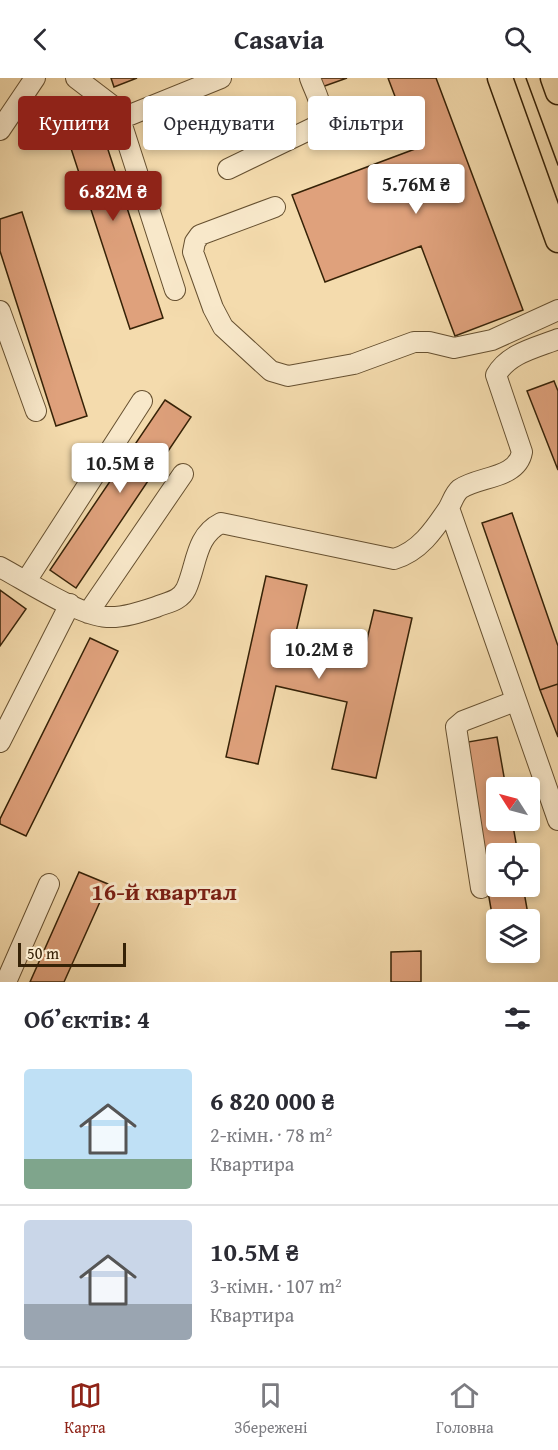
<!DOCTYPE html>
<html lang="uk">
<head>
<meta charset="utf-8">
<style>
  :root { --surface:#fff; --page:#f2f2f3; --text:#2b2b33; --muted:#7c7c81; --line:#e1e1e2; --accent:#8f2418 }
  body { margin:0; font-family:"Gentium Book Plus",serif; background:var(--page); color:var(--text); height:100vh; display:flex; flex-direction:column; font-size:22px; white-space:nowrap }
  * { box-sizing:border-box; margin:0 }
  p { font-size:20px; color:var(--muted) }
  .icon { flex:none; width:33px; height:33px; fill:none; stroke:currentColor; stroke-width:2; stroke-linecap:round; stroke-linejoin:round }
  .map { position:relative; height:904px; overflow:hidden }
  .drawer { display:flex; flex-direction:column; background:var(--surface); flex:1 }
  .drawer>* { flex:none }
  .guide { position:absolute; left:18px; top:18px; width:522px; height:54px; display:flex; gap:12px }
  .needle { width:39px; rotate:306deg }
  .controls { position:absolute; left:486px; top:699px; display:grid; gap:12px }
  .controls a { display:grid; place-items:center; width:54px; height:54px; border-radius:6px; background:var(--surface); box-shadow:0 3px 9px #0003; font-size:30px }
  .scale { position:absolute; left:18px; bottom:15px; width:108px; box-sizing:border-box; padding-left:6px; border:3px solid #362207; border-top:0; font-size:16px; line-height:21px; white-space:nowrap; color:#362207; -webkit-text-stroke:4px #f8e8ca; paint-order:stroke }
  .price { position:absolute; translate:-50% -51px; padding:0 14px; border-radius:6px; background:#fff; color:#222; font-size:20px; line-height:39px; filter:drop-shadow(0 2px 3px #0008) }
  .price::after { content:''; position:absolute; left:50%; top:36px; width:18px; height:14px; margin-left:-9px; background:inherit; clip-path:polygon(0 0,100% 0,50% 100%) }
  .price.selected { background:var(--accent); color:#fff }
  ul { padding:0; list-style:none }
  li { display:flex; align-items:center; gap:18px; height:150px; padding:0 24px }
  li+li { border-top:2px solid var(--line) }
  li span { display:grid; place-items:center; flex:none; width:168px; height:120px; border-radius:6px; color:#555 }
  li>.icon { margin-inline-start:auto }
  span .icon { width:72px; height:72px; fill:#fffc; stroke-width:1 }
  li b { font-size:26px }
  h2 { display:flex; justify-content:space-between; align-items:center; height:72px; padding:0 24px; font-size:26px }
  .pill { padding:0 21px; border-radius:6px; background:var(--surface); box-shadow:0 3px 9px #0003; font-size:21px; line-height:54px }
  .pill.selected { background:var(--accent); color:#fff }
  header { display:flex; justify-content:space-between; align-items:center; height:78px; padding:0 24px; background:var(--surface); font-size:27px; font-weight:700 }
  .tab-bar { display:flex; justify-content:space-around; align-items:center; height:84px; border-top:2px solid var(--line); background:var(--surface); font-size:16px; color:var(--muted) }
  .tab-bar a { display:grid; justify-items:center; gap:3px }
  .tab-bar .selected { color:var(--accent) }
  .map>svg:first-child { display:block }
  .building { fill:#dfa17c; stroke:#362207; stroke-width:1.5 }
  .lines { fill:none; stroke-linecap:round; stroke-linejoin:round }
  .minor-casing { stroke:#665030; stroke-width:22 }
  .major-casing { stroke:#362207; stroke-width:27 }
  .minor { stroke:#f8e8ca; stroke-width:20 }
  .major { stroke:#f4dbad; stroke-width:24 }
  .tram { stroke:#362207; stroke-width:1.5 }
  .labels { text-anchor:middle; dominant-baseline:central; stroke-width:6; stroke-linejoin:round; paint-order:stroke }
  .neighbourhood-label { font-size:24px; font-weight:bold; fill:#7a1f14; stroke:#f8e8ca }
</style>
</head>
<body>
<header><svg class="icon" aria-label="back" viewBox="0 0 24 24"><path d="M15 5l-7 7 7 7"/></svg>Casavia<svg class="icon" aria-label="search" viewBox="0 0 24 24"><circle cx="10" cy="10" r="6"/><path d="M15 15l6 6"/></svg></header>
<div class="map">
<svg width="558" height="904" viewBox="0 0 558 904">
  <rect width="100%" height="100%" fill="#f4dbad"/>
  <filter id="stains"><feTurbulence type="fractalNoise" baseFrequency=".00333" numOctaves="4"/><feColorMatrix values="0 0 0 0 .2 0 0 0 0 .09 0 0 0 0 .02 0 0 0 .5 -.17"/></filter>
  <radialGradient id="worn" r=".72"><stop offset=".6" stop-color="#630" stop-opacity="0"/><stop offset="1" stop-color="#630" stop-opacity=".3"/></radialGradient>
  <!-- building -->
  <path class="building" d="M111 0H137L114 9Z
    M316 0H347L319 10Z
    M388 0H436L523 232 455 258 421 168 325 204 292 117 415 71Z
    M97 38 163 240 130 251 64 49Z
    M22 134 87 338 56 348 0 173V141Z
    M554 303 558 313V392L527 313Z
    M165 322 191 339 76 510 50 492Z
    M512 435 558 568V606L540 612 482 445Z
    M266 498 307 507 293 567 362 582 374 532 412 540 376 700 332 691 347 624 276 608 258 686 226 679Z
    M0 512 26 531 0 568Z
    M90 560 118 573 26 758 0 746V741Z
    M558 606V659L540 612Z
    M497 659 506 710H496V742H512L518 776H496V808H523L529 842H496V848H494L462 665Z
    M79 794 108 806 64 904H30Z
    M421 873V904H391V874Z"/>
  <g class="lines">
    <defs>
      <path id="minor" d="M76 0 114 29 120 41 175 212
        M120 41 221 0
        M0 52 35 0
        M228 91 317 48C327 32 316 17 310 0
        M275 129 200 157 195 164 193 174 213 230 223 249 271 293 288 298 354 286 414 264H429L454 270 492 262 558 232
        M0 233 36 333
        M449 430 558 742
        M0 489C28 504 78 537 107 539 123 540 141 534 156 529 168 524 180 523 186 511 197 487 195 458 221 445L394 481C419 474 434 452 448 431 452 425 454 416 460 411 479 398 517 401 522 374L496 297C509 275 535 270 558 261
        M26 503 142 323
        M88 535 183 396
        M0 664 70 526
        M481 810 456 649 463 643 515 623
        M6 904 49 806"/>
      <path id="major" d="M500 0 558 162
        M553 0 558 14"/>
    </defs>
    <!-- minor casing -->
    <use href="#minor" class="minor-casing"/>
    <!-- major casing -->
    <use href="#major" class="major-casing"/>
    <!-- minor -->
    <use href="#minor" class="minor"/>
    <!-- major -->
    <use href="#major" class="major"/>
    <!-- tram -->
    <path class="tram" d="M526 0 558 87"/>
  </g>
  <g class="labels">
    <!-- neighbourhood labels -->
    <g class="neighbourhood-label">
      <text x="164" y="813">16-й квартал</text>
    </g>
  </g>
  <rect width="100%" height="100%" filter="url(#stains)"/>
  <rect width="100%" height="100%" fill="url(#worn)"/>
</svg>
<div class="controls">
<a><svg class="needle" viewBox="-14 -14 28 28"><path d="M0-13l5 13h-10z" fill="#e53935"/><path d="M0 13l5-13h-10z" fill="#7c7c81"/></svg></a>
<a><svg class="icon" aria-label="locate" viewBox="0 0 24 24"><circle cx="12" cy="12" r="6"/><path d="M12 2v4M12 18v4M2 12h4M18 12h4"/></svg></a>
<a><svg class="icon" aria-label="layers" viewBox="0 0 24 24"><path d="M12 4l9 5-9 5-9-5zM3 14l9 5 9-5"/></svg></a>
</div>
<div class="scale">50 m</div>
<b class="price" style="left:416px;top:137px">5.76M ₴</b>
<b class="price selected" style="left:113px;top:144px">6.82M ₴</b>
<b class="price" style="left:120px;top:416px">10.5M ₴</b>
<b class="price" style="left:319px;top:602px">10.2M ₴</b>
<div class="guide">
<a class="pill selected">Купити</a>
<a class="pill">Орендувати</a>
<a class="pill">Фільтри</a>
</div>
</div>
<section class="drawer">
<h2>Об’єктів: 4<svg class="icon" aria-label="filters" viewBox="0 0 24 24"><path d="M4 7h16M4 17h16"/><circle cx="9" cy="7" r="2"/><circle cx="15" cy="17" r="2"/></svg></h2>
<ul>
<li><span style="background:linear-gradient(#bfe0f5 75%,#7fa58c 0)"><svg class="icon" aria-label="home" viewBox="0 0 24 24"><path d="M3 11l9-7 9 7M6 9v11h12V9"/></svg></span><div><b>6 820 000 ₴</b><p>2-кімн. · 78 m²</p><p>Квартира</p></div></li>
<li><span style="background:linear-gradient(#c9d6e8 70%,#9aa5b1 0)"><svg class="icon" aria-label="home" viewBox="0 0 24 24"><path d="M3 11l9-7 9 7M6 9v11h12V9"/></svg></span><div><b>10.5M ₴</b><p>3-кімн. · 107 m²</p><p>Квартира</p></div></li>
</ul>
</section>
<nav class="tab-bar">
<a class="selected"><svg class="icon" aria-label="map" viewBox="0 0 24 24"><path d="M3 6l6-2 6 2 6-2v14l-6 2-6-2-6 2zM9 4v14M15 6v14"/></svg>Карта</a>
<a><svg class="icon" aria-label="saved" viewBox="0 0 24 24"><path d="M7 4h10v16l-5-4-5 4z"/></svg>Збережені</a>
<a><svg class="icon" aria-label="home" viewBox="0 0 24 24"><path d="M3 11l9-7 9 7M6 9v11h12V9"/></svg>Головна</a>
</nav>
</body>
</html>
